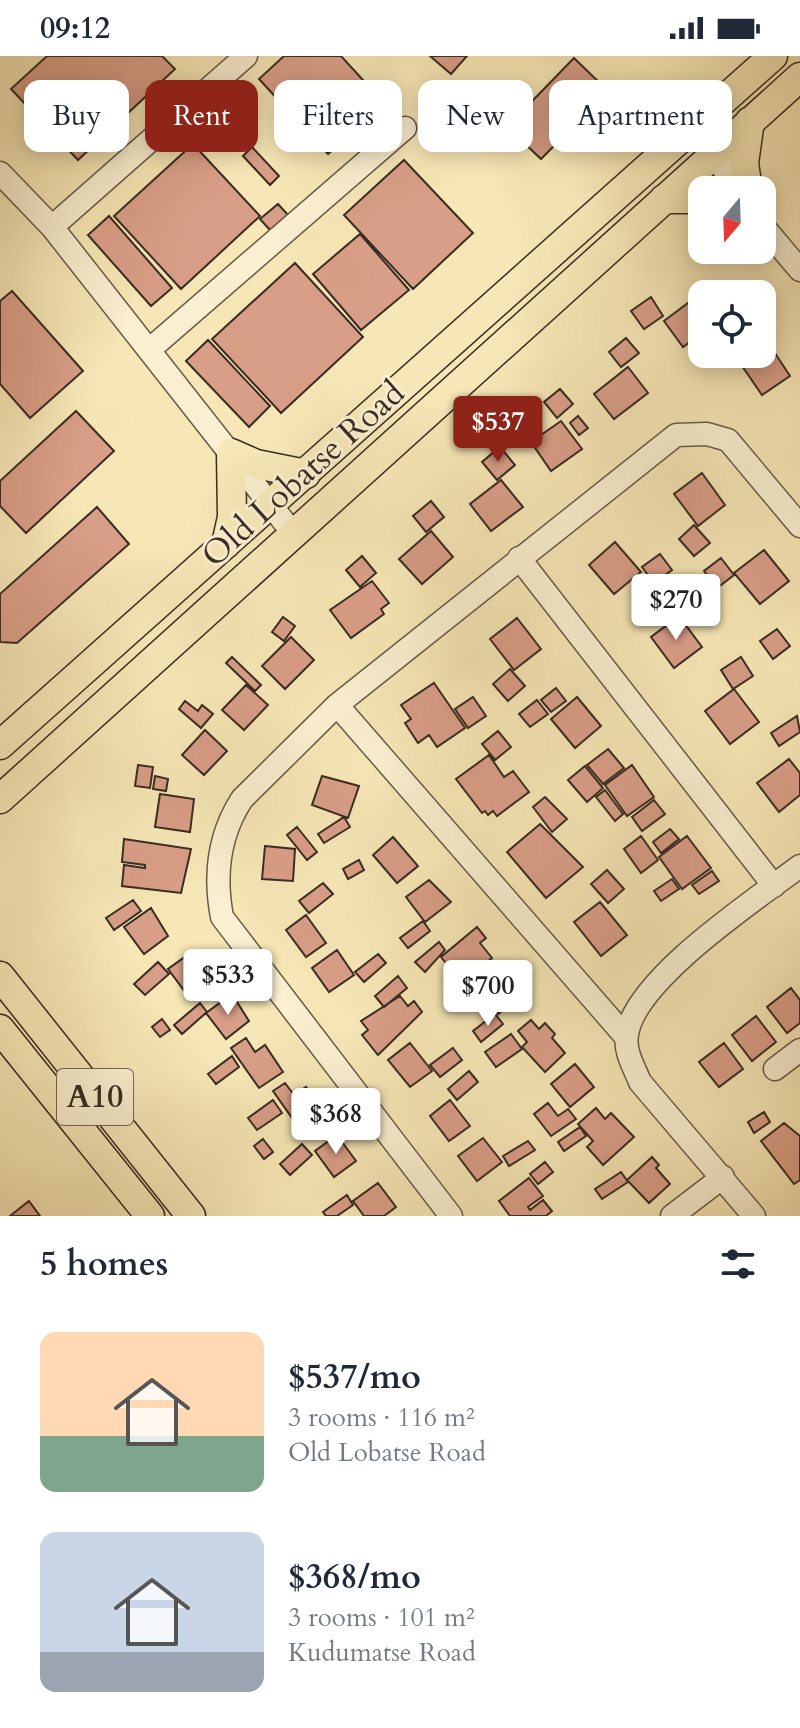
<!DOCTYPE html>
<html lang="en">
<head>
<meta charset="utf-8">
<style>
  :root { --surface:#fff; --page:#f6f6f7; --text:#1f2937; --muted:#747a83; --accent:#8f2418 }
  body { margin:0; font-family:Cardo,serif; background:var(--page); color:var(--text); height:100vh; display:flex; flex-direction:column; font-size:30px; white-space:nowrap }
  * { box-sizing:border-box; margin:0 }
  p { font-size:26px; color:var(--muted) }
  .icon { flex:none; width:44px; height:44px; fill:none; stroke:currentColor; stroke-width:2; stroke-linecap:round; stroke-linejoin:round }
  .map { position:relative; height:1160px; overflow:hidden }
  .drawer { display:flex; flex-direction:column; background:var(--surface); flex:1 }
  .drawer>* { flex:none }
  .top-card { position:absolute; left:24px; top:24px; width:752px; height:72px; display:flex; gap:16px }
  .needle { width:52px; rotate:199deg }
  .tools { position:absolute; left:688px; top:120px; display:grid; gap:16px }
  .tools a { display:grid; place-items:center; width:88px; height:88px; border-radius:16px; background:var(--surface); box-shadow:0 4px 20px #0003; font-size:40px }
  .price { position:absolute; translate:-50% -68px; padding:0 18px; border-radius:8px; background:#fff; color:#222; font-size:26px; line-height:52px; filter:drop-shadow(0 2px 4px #0008) }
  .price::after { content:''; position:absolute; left:50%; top:48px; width:24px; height:18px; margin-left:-12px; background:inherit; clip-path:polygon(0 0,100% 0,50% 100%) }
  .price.selected { background:var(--accent); color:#fff }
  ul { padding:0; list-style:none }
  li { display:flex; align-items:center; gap:24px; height:200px; padding:0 40px }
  li span { display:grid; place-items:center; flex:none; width:224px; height:160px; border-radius:16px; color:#555 }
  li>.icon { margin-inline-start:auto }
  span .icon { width:96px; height:96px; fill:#fffc; stroke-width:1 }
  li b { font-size:34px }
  h2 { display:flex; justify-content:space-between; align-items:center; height:96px; padding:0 40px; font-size:34px }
  .pill { padding:0 28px; border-radius:16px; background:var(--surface); box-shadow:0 4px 20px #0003; font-size:28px; line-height:72px }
  .pill.selected { background:var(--accent); color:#fff }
  .status { display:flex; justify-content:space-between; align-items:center; height:56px; padding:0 40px; background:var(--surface); direction:ltr }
  .status svg { height:22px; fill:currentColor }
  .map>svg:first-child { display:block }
  .building { fill:#d99e87; stroke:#392c23; stroke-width:2 }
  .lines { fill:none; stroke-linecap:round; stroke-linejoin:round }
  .minor-casing { stroke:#685b48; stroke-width:25 }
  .major-casing { stroke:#392c23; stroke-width:31 }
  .minor { stroke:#faefd0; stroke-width:22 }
  .major { stroke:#f7e7b6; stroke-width:28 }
  .labels { text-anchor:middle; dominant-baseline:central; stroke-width:6; stroke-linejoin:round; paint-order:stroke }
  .shield { fill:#faefd0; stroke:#736657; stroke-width:2 }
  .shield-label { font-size:32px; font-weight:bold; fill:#392c23 }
  .street-label { font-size:34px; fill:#392c23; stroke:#faefd0 }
</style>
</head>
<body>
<div class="status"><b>09:12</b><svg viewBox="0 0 49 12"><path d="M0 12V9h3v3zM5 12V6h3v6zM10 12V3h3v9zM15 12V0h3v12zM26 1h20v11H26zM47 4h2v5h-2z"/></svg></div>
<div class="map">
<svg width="800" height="1160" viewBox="0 0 800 1160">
  <rect width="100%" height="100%" fill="#f7e7b6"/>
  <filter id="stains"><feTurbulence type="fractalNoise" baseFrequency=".0025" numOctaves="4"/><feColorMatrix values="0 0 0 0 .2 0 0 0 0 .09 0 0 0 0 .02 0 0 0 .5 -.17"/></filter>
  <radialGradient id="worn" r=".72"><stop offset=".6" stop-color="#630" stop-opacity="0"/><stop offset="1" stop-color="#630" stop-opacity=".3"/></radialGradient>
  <!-- building -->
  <path class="building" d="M47 0H162L175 13 78 104 11 33Z
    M284 0H341L384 47 328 98 259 23Z
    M430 0H467L451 18Z
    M574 2 608 35 541 103 507 71Z
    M193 88 260 160 181 233 114 160Z
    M252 91 279 120 270 129 243 100Z
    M404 104 473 177 413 233 344 159Z
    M278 148 288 159 270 174 260 163Z
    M109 160 172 232 151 250 88 179Z
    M360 178 409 234 361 274 313 218Z
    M295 207 363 281 281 357 212 283Z
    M12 235 83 315 30 362 0 328V245Z
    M651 241 663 260 644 273 631 255Z
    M696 241 702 249V277L683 291 664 265Z
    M626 282 639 297 621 311 609 296Z
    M208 284 270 350 249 371 186 305Z
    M769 288 790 320 762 339 740 307 753 298H762V292Z
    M628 311 648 337 614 363 594 338Z
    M560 333 573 348 557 362 544 346Z
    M76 355 114 395 26 477 0 450V425Z
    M578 360 588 372 579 379 570 367Z
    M561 365 582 393 551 415 531 386Z
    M500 391 515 409 497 424 482 406Z
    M702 417 725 449 698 470 674 438Z
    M501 424 523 451 491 475 470 448Z
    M431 445 444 461 426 476 413 460Z
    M97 451 129 488 17 587 0 586V538Z
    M694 469 710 487 694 500 679 483Z
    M431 475 453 501 422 528 399 503Z
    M615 486 641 516 614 538 589 509Z
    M764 494 789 525 760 548 734 517Z
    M660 498 672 514 654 527 642 511Z
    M362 500 376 517 360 531 346 514Z
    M721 502 734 519 717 532 704 515Z
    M372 525 389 547 381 553 384 558 351 582 330 554Z
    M682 528 697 547 680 560 665 540Z
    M679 560 702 591 674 612 651 581Z
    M283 561 295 570 284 585 272 576Z
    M517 562 541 593 514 614 490 583Z
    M777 573 790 590 773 603 760 585Z
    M291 581 314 604 285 633 262 610Z
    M232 601 261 629 255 635 226 607Z
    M741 601 753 620 733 633 721 614Z
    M510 613 525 630 508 645 493 628Z
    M434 627 465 672 437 691 429 679 418 687 405 667 411 663 401 649Z
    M246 629 268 649 244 674 222 654Z
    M556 632 566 645 551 656 541 644Z
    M734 633 759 666 730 688 705 655Z
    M473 641 486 660 468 672 455 653Z
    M577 641 601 670 575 692 551 663Z
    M537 644 548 658 530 671 519 658Z
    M185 645 198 655 202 649 213 658 201 672 179 653Z
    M797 660 800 676 779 690 771 677Z
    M205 674 227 695 204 719 182 699Z
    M498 675 511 691 495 704 482 688Z
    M608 693 624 712 603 728 587 709Z
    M489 699 504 721 513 715 529 736 497 760 493 755 488 759 485 755 482 757 456 723Z
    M789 703 800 717V739L779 756 757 727Z
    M138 709 153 711 150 732 135 730Z
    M632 709 654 741 627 760 605 729Z
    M585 710 603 732 587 746 568 724Z
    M155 720 168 723 166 735 153 733Z
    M322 720 359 730 348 762 312 749Z
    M605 734 623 758 615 765 596 741Z
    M160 738 194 743 190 776 155 771Z
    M545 741 567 763 552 776 533 751Z
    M654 744 665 758 642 775 632 761Z
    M344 761 350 771 324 787 318 778Z
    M540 768 583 811 546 842 507 796Z
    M297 771 317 796 307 804 287 779Z
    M670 773 679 783 661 797 653 786Z
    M641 780 658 804 641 817 624 793Z
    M687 780 711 812 682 833 659 801Z
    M393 781 418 810 397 827 373 799Z
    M124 783 191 793 181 837 122 830 124 809 145 812V809L122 806Z
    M265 790 295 793 293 825 262 823Z
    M359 804 364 814 348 823 343 813Z
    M607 814 624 833 608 847 591 828Z
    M712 815 719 825 699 838 692 829Z
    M672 823 679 833 661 845 654 835Z
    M429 824 451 846 425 866 406 841Z
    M323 827 333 838 309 857 299 845Z
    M133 844 141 855 114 874 106 862Z
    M600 846 627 879 601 900 574 866Z
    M151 852 168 880 144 898 124 871Z
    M306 859 326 887 306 901 286 874Z
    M423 865 430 875 408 892 400 882Z
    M477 871 486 882 480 887 492 902 461 926 441 901Z
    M439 886 445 894 425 916 415 906Z
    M337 894 354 919 329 936 312 912Z
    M193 895 209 920 186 937 168 913Z
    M378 898 386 907 364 926 355 916Z
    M158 906 169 918 145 939 134 928Z
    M502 917 520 940 498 958 480 935Z
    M398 920 407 932 384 951 375 940Z
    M791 932 800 944V967L787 977 767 951Z
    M232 938 249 965 226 983 206 957Z
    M400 940 408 950 414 945 422 956 378 999 362 979 368 974 361 965Z
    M200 947 207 956 182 978 174 969Z
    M495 958 503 968 481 986 473 975Z
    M756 960 776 986 752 1005 732 979Z
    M162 963 170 974 160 981 152 971Z
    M531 964 539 973 545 967 555 978 552 982 565 997 545 1016 522 991 527 986 518 975Z
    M511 978 522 993 496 1011 485 996Z
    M246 982 255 996 265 989 283 1016 259 1032 231 992Z
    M410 987 432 1015 410 1031 388 1004Z
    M724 987 743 1013 719 1031 699 1006Z
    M453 992 462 1004 440 1021 430 1009Z
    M232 1000 239 1011 216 1028 208 1018Z
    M575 1008 594 1031 570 1051 551 1028Z
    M469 1015 478 1026 457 1044 448 1033Z
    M285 1027 294 1039 306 1031 325 1060 302 1076 273 1035Z
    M325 1035 333 1049 324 1055 315 1041Z
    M273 1044 282 1057 257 1074 248 1062Z
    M450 1044 470 1070 449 1085 430 1060Z
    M548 1047 558 1060 568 1053 576 1063 551 1080 534 1058Z
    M596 1052 605 1063 611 1057 634 1081 603 1109 587 1091 593 1085 578 1068Z
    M764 1056 770 1066 754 1077 748 1066Z
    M784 1067 800 1080V1124L794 1128 761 1085Z
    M580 1071 586 1080 564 1095 558 1086Z
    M337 1079 356 1105 334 1121 315 1095Z
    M483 1082 502 1106 477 1125 458 1100Z
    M263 1083 273 1096 264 1103 254 1090Z
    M528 1085 535 1094 509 1110 503 1100Z
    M302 1088 312 1099 290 1119 280 1108Z
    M652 1101 659 1109 656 1112 670 1128 649 1147 627 1124Z
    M545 1106 553 1116 538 1128 530 1118Z
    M621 1116 628 1126 602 1143 595 1133Z
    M529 1122 543 1140 528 1151 530 1154 543 1144 552 1155 546 1160H510L499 1145Z
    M378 1127 396 1151 384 1160H364L353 1145Z
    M347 1139 353 1149 337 1160H326L323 1156Z
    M29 1145 40 1160H10Z"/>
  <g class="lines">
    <defs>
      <path id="minor" d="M695 70 738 134
        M0 117 52 171 292 476
        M762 169 800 214
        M52 171 246 0
        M149 294 405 72
        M519 502 774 830
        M337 649 626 981
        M775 1013 800 994
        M451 1160 222 861C214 819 218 780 242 743L337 649 676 379 707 378 728 384 800 470
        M672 1160 723 1121
        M754 1160 640 1026C634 1011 624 995 627 979 634 924 755 844 800 810"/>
      <path id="major" d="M748 134 744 107 750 65
        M664 143H702
        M226 488 232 461 231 397 256 408 306 418
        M0 689 773 0
        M0 743 800 21
        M0 920 191 1160
        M0 973 150 1160"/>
    </defs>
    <!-- minor casing -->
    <use href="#minor" class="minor-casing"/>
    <!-- major casing -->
    <use href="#major" class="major-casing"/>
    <!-- minor -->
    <use href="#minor" class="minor"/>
    <!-- major -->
    <use href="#major" class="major"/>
  </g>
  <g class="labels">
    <!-- shield labels -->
    <rect class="shield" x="57" y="1013" width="76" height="56" rx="6"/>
    <g class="shield-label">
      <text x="95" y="1041">A10</text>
    </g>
    <!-- street labels -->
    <g class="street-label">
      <text transform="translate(303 418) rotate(-42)">Old Lobatse Road</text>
    </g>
  </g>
  <rect width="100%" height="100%" filter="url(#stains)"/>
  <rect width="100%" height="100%" fill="url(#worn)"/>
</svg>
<div class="tools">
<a><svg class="needle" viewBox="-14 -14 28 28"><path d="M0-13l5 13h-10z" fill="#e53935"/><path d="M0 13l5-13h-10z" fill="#747a83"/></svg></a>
<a><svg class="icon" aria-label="locate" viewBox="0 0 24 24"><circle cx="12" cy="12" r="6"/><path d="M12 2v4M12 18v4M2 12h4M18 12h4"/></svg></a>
</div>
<b class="price selected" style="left:498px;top:408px">$537</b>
<b class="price" style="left:676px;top:586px">$270</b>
<b class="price" style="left:228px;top:961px">$533</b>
<b class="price" style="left:488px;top:972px">$700</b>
<b class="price" style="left:336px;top:1100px">$368</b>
<div class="top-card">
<a class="pill">Buy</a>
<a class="pill selected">Rent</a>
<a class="pill">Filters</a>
<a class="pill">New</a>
<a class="pill">Apartment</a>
</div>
</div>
<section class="drawer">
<h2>5 homes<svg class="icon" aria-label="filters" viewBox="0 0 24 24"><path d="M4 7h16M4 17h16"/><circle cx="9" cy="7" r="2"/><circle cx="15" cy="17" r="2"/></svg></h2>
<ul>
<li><span style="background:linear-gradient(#ffd9b3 65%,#7fa58c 0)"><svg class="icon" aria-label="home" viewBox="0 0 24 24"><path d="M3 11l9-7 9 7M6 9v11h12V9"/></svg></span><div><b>$537/mo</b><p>3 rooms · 116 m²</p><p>Old Lobatse Road</p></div></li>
<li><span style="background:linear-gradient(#c9d6e8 75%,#9aa5b1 0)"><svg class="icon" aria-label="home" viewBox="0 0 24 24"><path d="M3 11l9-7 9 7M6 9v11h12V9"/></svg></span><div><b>$368/mo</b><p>3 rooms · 101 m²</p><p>Kudumatse Road</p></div></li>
</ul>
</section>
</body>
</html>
